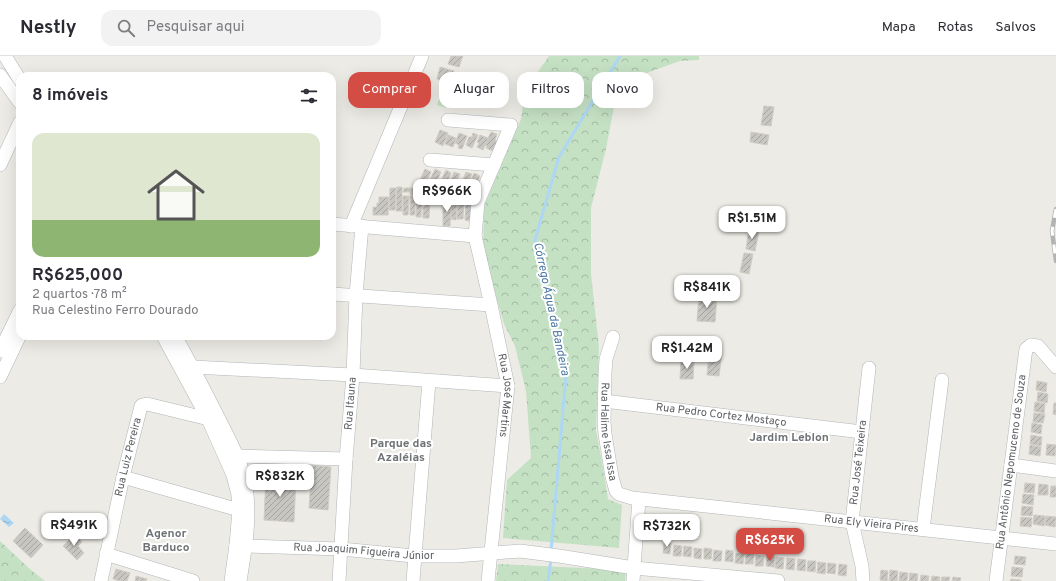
<!DOCTYPE html>
<html lang="pt">
<head>
<meta charset="utf-8">
<style>
  :root { --surface:#fff; --page:#f2f2f3; --text:#2b2b33; --muted:#7c7c81; --line:#e1e1e2; --accent:#d34d45 }
  body { margin:0; font-family:Overpass,sans-serif; background:var(--page); color:var(--text); height:100vh; display:flex; flex-direction:column; font-size:15px; white-space:nowrap }
  * { box-sizing:border-box; margin:0 }
  p { font-size:13px; color:var(--muted) }
  .icon { flex:none; width:22px; height:22px; fill:none; stroke:currentColor; stroke-width:2; stroke-linecap:round; stroke-linejoin:round }
  .map { position:relative; flex:1; overflow:hidden }
  .details { position:absolute; left:16px; top:16px; width:320px; height:268px; display:flex; flex-direction:column; background:var(--surface); border-radius:12px; box-shadow:0 4px 16px #0002 }
  .details>* { flex:none }
  .top-card { position:absolute; left:348px; top:16px; width:380px; height:36px; display:flex; gap:8px }
  .price { position:absolute; translate:-50% -34px; padding:0 9px; border-radius:8px; background:#fff; color:#222; font-size:13px; line-height:26px; filter:drop-shadow(0 1px 2px #0008) }
  .price::after { content:''; position:absolute; left:50%; top:24px; width:12px; height:9px; margin-left:-6px; background:inherit; clip-path:polygon(0 0,100% 0,50% 100%) }
  .price.active { background:var(--accent); color:#fff }
  ul { padding:0; list-style:none }
  li { display:grid; align-content:center; gap:8px; height:212px; padding:0 16px }
  li+li { border-top:1px solid var(--line) }
  li span { display:grid; place-items:center; height:124px; border-radius:12px; color:#555 }
  li>.icon { margin-inline-start:auto }
  span .icon { width:72px; height:72px; fill:#fffc; stroke-width:1 }
  li b { font-size:17px }
  h2 { display:flex; justify-content:space-between; align-items:center; height:48px; padding:0 16px; font-size:17px }
  .pill { padding:0 14px; border-radius:12px; background:var(--surface); box-shadow:0 4px 16px #0002; font-size:14px; line-height:36px }
  .pill.active { background:var(--accent); color:#fff }
  header { display:flex; align-items:center; gap:24px; box-sizing:border-box; height:56px; padding:0 20px; background:var(--surface); border-bottom:1px solid var(--line) }
  header strong { font-size:19px }
  nav { display:flex; gap:22px; margin-inline-start:auto; font-size:14px }
  .search { width:280px; height:36px; background:var(--page); display:flex; align-items:center; gap:10px; box-sizing:border-box; padding:0 14px; border-radius:12px; color:var(--muted); font-size:15px }
  .map>svg:first-child { display:block }
  .forest { fill:url(#forest-crowns) }
  .pitch { fill:#c5e1c4 }
  .water { fill:url(#water-ripples) }
  .lines { fill:none; stroke-linecap:round; stroke-linejoin:round }
  .stream { stroke:#aed7f4; stroke-width:3 }
  .building { fill:url(#building-hatch); stroke:#d1cdc4 }
  .minor-casing { stroke:#b2b5b8; stroke-width:14 }
  .minor { stroke:#fff; stroke-width:13 }
  .rail-casing { stroke:#b2b3b3; stroke-width:4.5 }
  .rail { stroke:#fff; stroke-width:3; stroke-dasharray:9; stroke-linecap:butt }
  .labels { text-anchor:middle; dominant-baseline:central; stroke-width:4; stroke-linejoin:round; paint-order:stroke }
  .street-label { font-size:11px; fill:#5d6063; stroke:#fff }
  .water-label { font-size:12px; font-style:italic; fill:#4d79a4; stroke:#fff }
  .neighbourhood-label { font-size:12px; font-weight:bold; fill:#6e7275; stroke:#fff }
</style>
</head>
<body>
<header>
<strong>Nestly</strong>
<div class="search"><svg class="icon" aria-label="search" viewBox="0 0 24 24"><circle cx="10" cy="10" r="6"/><path d="M15 15l6 6"/></svg>Pesquisar aqui</div>
<nav><a>Mapa</a><a>Rotas</a><a>Salvos</a></nav>
</header>
<div class="map">
<svg width="1056" height="525" viewBox="0 0 1056 525">
  <defs>
    <pattern id="forest-crowns" width="20" height="18" patternUnits="userSpaceOnUse"><rect width="20" height="18" fill="#c5e1c4"/><path d="M2 6a3 3 0 1 1 6 0M12 15a3 3 0 1 1 6 0" fill="none" stroke="#a3baa3"/></pattern>
    <pattern id="water-ripples" width="26" height="14" patternUnits="userSpaceOnUse"><rect width="26" height="14" fill="#aed7f4"/><path d="M2 4q2-2 4 0t4 0M15 11q2-2 4 0t4 0" fill="none" stroke="#91b2c9"/></pattern>
    <pattern id="building-hatch" width="6" height="6" patternUnits="userSpaceOnUse"><rect width="6" height="6" fill="#c8c6c1"/><path d="M-1 1l2-2M0 6l6-6M5 7l2-2" fill="none" stroke="#a6a4a0"/></pattern>
  </defs>
  <rect width="100%" height="100%" fill="#edebe5"/>
  <!-- forest -->
  <path class="forest" d="M549 0H699V4L680 5 627 24 616 40 606 93 591 152V218L599 291 596 374 603 412 608 443 622 449 619 492 503 482 507 424 531 402 526 335 515 290 504 268 483 196 484 150 521 63 525 34Z
    M0 485 31 514 45 525H0Z
    M498 508 626 514 625 525H496Z"/>
  <!-- pitch -->
  <path class="pitch" d="M442 35 451 38 446 52 437 49Z"/>
  <!-- water -->
  <path class="water" d="M4 458 14 467 9 471 0 463Z"/>
  <g class="lines">
    <!-- stream -->
    <path class="stream" d="M551 495 566 319 535 184 559 101 620 0
      M548 525 551 503"/>
  </g>
  <!-- building -->
  <path class="building" d="M451 0H463L459 11 448 8Z
    M440 11 454 15 450 27 437 23Z
    M420 29 429 33 423 46 415 42Z
    M764 50 774 51 771 70 761 69Z
    M440 74 448 77 443 90 435 86Z
    M491 76 497 78 495 84 497 85 493 95 486 92 487 90 485 89Z
    M751 76 769 79 767 89 750 86Z
    M459 77 467 80 462 93 458 92 459 89 455 87Z
    M473 77 478 79 472 92 466 89 469 81H472Z
    M448 79 456 82 453 91 445 88Z
    M480 79 488 82 483 94 477 91 479 87 477 86Z
    M425 113 431 116 425 129 419 126Z
    M435 113 441 116 435 129 429 126Z
    M446 114 451 117 446 130 440 127Z
    M454 116 460 118 454 131 449 129Z
    M466 116 472 118 466 131 461 129Z
    M474 117 480 120 474 133 469 130Z
    M397 131H402V155H396Z
    M390 132H396L395 154H389Z
    M404 132H411V136H403Z
    M411 132 416 133V139H410Z
    M417 139H422L421 161H416Z
    M426 139H430L429 162H423V151H425Z
    M403 140H409L408 159H403Z
    M410 140H415V159H410Z
    M379 141H389L388 159H373V151H377V147H379Z
    M466 141H471L470 165 465 164Z
    M458 142 464 143 463 163H457Z
    M452 143 457 144 456 164 451 163Z
    M445 144H451L450 170H443V152H445Z
    M749 173 759 175 755 195 746 193Z
    M744 197 753 198 749 218 740 216Z
    M699 239 717 241 715 266 697 265Z
    M709 296 722 297 719 320 707 319Z
    M681 304 694 305 693 323H680Z
    M1037 325 1047 327 1046 336 1036 334Z
    M1038 336 1048 338 1047 347 1037 345Z
    M1035 346 1045 348 1044 357 1034 355Z
    M1054 347H1056V359L1053 358Z
    M1034 357 1045 358 1043 367 1033 366Z
    M1032 367 1042 369 1041 378 1031 376Z
    M1031 379 1042 381 1041 390 1030 388Z
    M1047 388 1056 389 1055 400 1046 399Z
    M1030 389 1041 391 1040 400 1029 398Z
    M312 409 331 411 328 454 309 452Z
    M266 419 296 421 294 466 264 464Z
    M1025 427 1035 428 1034 437 1024 436Z
    M1039 428 1048 429V439H1038Z
    M1051 430H1056V441H1050Z
    M1023 438 1034 439 1033 449 1022 447Z
    M1022 450 1033 451 1032 460 1021 459Z
    M1034 459 1045 460 1044 470 1033 468Z
    M1046 460 1056 461 1055 471 1045 469Z
    M1021 461 1032 462 1031 471 1020 470Z
    M25 472 43 489 31 502 13 485Z
    M75 478 82 486 78 490 84 497 77 504 63 490Z
    M664 487H671L670 498 663 497Z
    M674 489 682 490 681 500H673Z
    M684 490 692 491 691 501 683 500Z
    M694 492 702 493 701 503 694 502Z
    M704 492 712 493 711 503H704Z
    M714 494 722 495 721 505H713Z
    M726 494 733 495V506L725 505Z
    M736 497 744 498 743 508 735 507Z
    M746 497 754 498 753 508H745Z
    M756 499 764 500 763 510H755Z
    M767 500 775 501 774 511 766 510Z
    M1015 500 1026 501 1025 509 1014 508Z
    M776 501 784 502 783 513 775 512Z
    M787 502 795 503 794 514 786 513Z
    M798 503 806 504 805 515 797 514Z
    M808 505H816L815 516 807 515Z
    M818 506 826 507 825 518 817 517Z
    M828 507 836 508 835 518 827 517Z
    M839 508 847 509 846 520 838 519Z
    M1012 511 1023 512 1022 521 1011 520Z
    M116 513 130 517 127 525H120L113 523Z
    M881 514 888 515 887 525 880 524Z
    M890 514 898 515 897 525H889Z
    M900 516 908 517 907 525H899Z
    M910 517 918 518 917 525H909Z
    M921 519 929 520 928 525H920Z
    M136 520 147 523 146 525H135Z
    M932 520 940 521 939 525H931Z
    M942 521H950L949 525H941Z
    M953 521 961 522 960 525H952Z
    M1011 523 1021 524V525H1010Z"/>
  <g class="lines">
    <defs>
      <g id="minor">
        <path d="M5 0 20 24"/>
        <path d="M0 19 20 47"/>
        <path id="s1" d="M448 64 511 69 478 146 475 180 491 249 508 330 488 525"/>
        <path d="M430 104 494 109"/>
        <path d="M0 109 20 66"/>
        <path d="M332 168 475 180"/>
        <path d="M351 170 422 0"/>
        <path d="M332 238 491 249"/>
        <path d="M163 280 208 363 233 419 238 439 239 454 236 489 231 525"/>
        <path d="M175 280C192 309 207 339 222 369 232 389 243 409 246 431 251 463 245 494 240 525"/>
        <path id="s2" d="M613 281 606 303 605 317 604 366 605 378 612 421 616 435 619 438 632 442 1056 488"/>
        <path d="M0 295 20 254"/>
        <path d="M193 311 353 319 508 330"/>
        <path d="M0 321 20 279"/>
        <path id="s3" d="M604 345 862 376"/>
        <path d="M237 400 346 403"/>
        <path d="M1011 409 1056 415"/>
        <path d="M123 421 239 454"/>
        <path d="M923 473 942 324"/>
        <path id="s4" d="M236 489 246 490 341 493 414 500H456L520 495 559 500 634 512 778 525"/>
        <path d="M106 498 193 525"/>
        <path id="s5" d="M101 525 123 421 141 350 142 349 147 348 213 364"/>
        <path id="s6" d="M339 525 346 403 353 319 356 239 362 170"/>
        <path d="M413 525 429 325"/>
        <path d="M633 525 639 443"/>
        <path id="s7" d="M863 525 862 510 852 466 869 312"/>
        <path id="s8" d="M996 525 1025 300 1026 293 1031 289 1038 290 1056 311"/>
      </g>
    </defs>
    <!-- minor casing -->
    <use href="#minor" class="minor-casing"/>
    <!-- minor -->
    <use href="#minor" class="minor"/>
    <defs>
      <path id="rail" d="M1056 153 1052 175 1056 205"/>
    </defs>
    <!-- rail casing -->
    <use href="#rail" class="rail-casing"/>
    <!-- rail -->
    <use href="#rail" class="rail"/>
  </g>
  <g class="labels">
    <!-- street labels -->
    <g class="street-label">
      <text stroke="none"><textPath href="#s1" startOffset="344">Rua José Martins</textPath></text>
      <text stroke="none"><textPath href="#s6" startOffset="178">Rua Itauna</textPath></text>
      <text stroke="none"><textPath href="#s3" startOffset="118">Rua Pedro Cortez Mostaço</textPath></text>
      <text stroke="none"><textPath href="#s2" startOffset="96">Rua Halime Issa Issa</textPath></text>
      <text stroke="none"><textPath href="#s5" startOffset="127">Rua Luiz Pereira</textPath></text>
      <text stroke="none"><textPath href="#s8" startOffset="120">Rua Antônio Nepomuceno de Souza</textPath></text>
      <text stroke="none"><textPath href="#s7" startOffset="120">Rua José Teixeira</textPath></text>
      <text stroke="none"><textPath href="#s2" startOffset="415">Rua Ely Vieira Pires</textPath></text>
      <text stroke="none"><textPath href="#s4" startOffset="128">Rua Joaquim Figueira Júnior</textPath></text>
    </g>
    <!-- water labels -->
    <g class="water-label">
      <text transform="translate(551 253) rotate(78)">Córrego Água da Bandeira</text>
    </g>
    <!-- neighbourhood labels -->
    <g class="neighbourhood-label">
      <text x="789" y="382">Jardim Leblon</text>
      <text x="401" y="388">Parque das<tspan x="401" dy="14">Azaléias</tspan></text>
      <text x="166" y="478">Agenor<tspan x="166" dy="14">Barduco</tspan></text>
    </g>
  </g>
</svg>
<b class="price" style="left:447px;top:157px">R$966K</b>
<b class="price" style="left:752px;top:184px">R$1.51M</b>
<b class="price" style="left:707px;top:253px">R$841K</b>
<b class="price" style="left:687px;top:314px">R$1.42M</b>
<b class="price" style="left:280px;top:442px">R$832K</b>
<b class="price" style="left:74px;top:491px">R$491K</b>
<b class="price" style="left:667px;top:492px">R$732K</b>
<b class="price active" style="left:770px;top:506px">R$625K</b>
<div class="top-card">
<a class="pill active">Comprar</a>
<a class="pill">Alugar</a>
<a class="pill">Filtros</a>
<a class="pill">Novo</a>
</div>
<section class="details">
<h2>8 imóveis<svg class="icon" aria-label="filters" viewBox="0 0 24 24"><path d="M4 7h16M4 17h16"/><circle cx="9" cy="7" r="2"/><circle cx="15" cy="17" r="2"/></svg></h2>
<ul>
<li><span style="background:linear-gradient(#dfe7d0 70%,#8fb573 0)"><svg class="icon" aria-label="home" viewBox="0 0 24 24"><path d="M3 11l9-7 9 7M6 9v11h12V9"/></svg></span><div><b>R$625,000</b><p>2 quartos · 78 m²</p><p>Rua Celestino Ferro Dourado</p></div></li>
</ul>
</section>
</div>
</body>
</html>
